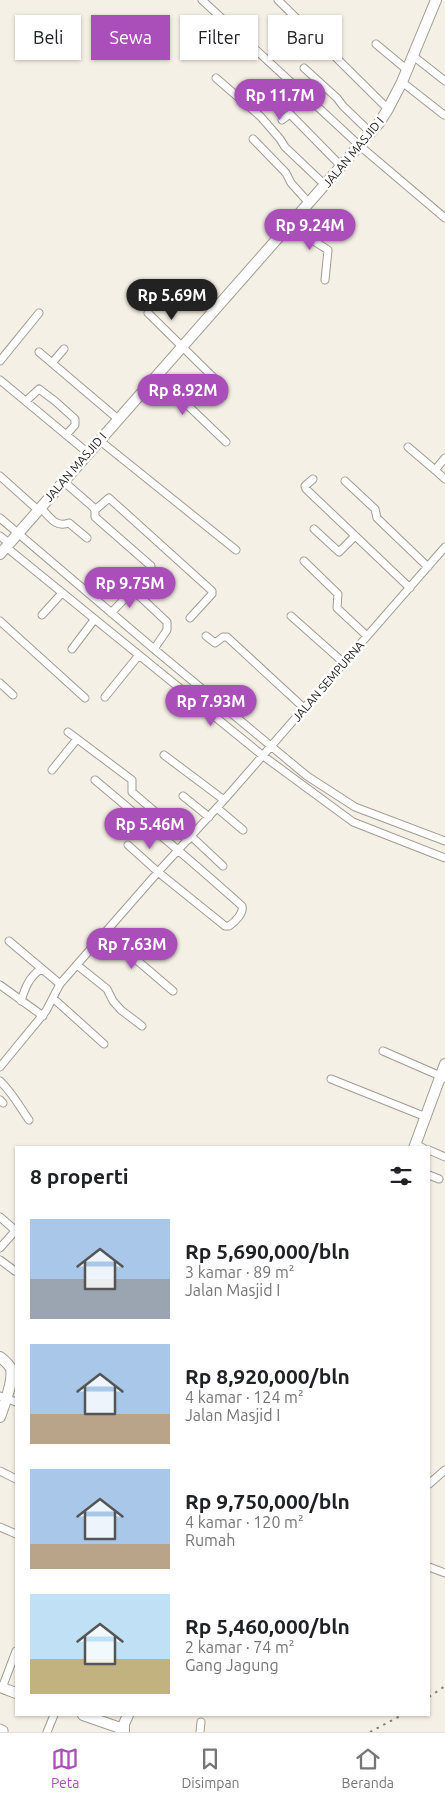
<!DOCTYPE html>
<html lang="id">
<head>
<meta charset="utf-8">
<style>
  :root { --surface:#fff; --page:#f2f2f2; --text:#202124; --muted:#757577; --line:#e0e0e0; --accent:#aa4eb9 }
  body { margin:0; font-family:Ubuntu,sans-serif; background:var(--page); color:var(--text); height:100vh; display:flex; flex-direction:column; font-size:19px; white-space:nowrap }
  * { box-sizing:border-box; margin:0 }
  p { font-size:16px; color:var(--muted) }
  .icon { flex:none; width:28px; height:28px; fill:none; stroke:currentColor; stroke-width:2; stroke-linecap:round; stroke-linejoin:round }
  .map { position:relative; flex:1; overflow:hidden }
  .sheet { position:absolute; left:15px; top:1146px; width:415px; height:570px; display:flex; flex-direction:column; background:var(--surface); border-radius:0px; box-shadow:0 1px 4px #0004 }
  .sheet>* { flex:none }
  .guide { position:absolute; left:15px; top:15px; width:415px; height:45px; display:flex; gap:10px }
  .price { position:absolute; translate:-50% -42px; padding:0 11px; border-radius:18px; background:var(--accent); color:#fff; font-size:16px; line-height:32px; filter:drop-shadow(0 1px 2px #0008) }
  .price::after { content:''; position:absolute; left:50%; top:30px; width:15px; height:11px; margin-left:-8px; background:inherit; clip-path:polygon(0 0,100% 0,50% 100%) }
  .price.current { background:#222; color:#fff }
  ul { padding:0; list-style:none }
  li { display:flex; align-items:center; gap:15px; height:125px; padding:0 15px }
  li span { display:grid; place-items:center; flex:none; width:140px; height:100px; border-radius:0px; color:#555 }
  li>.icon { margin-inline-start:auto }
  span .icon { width:60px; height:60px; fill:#fffc; stroke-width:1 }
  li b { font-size:21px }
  h2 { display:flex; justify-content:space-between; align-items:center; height:60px; padding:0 15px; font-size:21px }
  .pill { padding:0 18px; border-radius:0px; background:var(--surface); box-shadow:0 1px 4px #0004; font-size:18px; line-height:45px }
  .pill.current { background:var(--accent); color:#fff }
  .tabs { display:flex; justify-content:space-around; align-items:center; height:70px; border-top:1px solid var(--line); background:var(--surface); font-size:14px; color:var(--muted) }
  .tabs a { display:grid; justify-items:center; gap:2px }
  .tabs .current { color:var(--accent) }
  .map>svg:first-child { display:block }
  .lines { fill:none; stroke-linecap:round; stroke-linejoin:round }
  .minor-casing { stroke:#a09c92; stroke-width:9 }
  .secondary-casing { stroke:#a09c92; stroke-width:12 }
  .minor { stroke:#fff; stroke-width:7 }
  .secondary { stroke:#fff; stroke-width:10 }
  .rail { stroke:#838079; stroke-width:2; stroke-dasharray:2.5 5; stroke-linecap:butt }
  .labels { text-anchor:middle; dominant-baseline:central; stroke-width:5; stroke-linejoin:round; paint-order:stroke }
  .street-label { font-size:12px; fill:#24231f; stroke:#fff }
</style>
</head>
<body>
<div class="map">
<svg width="445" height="1732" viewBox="0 0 445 1732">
  <rect width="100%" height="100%" fill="#f5f0e5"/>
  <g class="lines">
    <defs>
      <path id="minor" d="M202 0 360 146 445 218
        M278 0 388 109
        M376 44 406 69
        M412 55 445 81
        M304 68 337 98 343 106 371 133
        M216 78 261 117 280 139 285 147 325 185
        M402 82 444 115
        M282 120 290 114 342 167
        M253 139 286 173 291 183 309 203
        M289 225 328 250 325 280
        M148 313 213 377 217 389 223 396
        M39 352 118 419
        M0 361 39 313
        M52 363 64 349
        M156 375 226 442
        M0 380 88 453
        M26 401 39 389 55 401 75 419V425L66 435
        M99 440 236 550
        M408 447 435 470
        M445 458 435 470 445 479
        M0 476 38 510
        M313 479 305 486 306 489 410 588
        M63 481 93 507 95 510V517L151 566V569L133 590 167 622V630L154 649
        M345 481 375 509 377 518 428 567
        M40 507C50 517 55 528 69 523L87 538
        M95 510 109 498 212 591V594L190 618
        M0 518 154 649 307 776 355 807 445 841
        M314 529 339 552 354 537
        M0 536 9 543
        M6 547 262 755 353 822 445 858
        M304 561 338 594 337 608 367 636
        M111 613 133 590
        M42 615 62 593
        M291 616 344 663
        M0 621 85 698
        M206 636 215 643 223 637H227L304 708
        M72 649 94 620
        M0 683 13 695
        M105 697 139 655
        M68 732 132 780V792L188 840
        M164 755 224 800
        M52 770 77 739
        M95 780C144 821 194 863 242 906 244 913 235 922 229 926H225L158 872 128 845
        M183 796 209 817
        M217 808 243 830
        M191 836 223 866
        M105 933 173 991
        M9 941 60 984
        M77 965 107 989 113 1001 121 1010 142 1026
        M0 985 43 1016
        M54 999 104 1044
        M21 1001C25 988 29 977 41 969
        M383 1051 445 1078
        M0 1067 46 1011 60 984 158 872 224 800 445 547
        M331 1079 426 1117
        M0 1081C12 1092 19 1106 29 1120
        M0 1100 3 1103
        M415 1144 423 1148
        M429 1150 445 1157
        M429 1175 439 1179
        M0 1217 16 1231
        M0 1248 16 1230
        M0 1260 15 1271
        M0 1396 16 1402
        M0 1471 16 1479
        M429 1484 445 1470
        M0 1527 16 1534
        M429 1567 445 1573
        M2 1688 16 1651
        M0 1728 4 1730V1732
        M47 1732 54 1715
        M200 1732 201 1722"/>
      <path id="secondary" d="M0 554 379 123 388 109 402 82 436 0
        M414 1148 445 1064
        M0 1357C4 1360 9 1364 11 1369 14 1381 4 1405 0 1417
        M0 1687 16 1693
        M83 1715 123 1729
        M124 1732V1724L128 1715"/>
    </defs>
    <!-- minor casing -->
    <use href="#minor" class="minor-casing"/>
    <!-- secondary casing -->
    <use href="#secondary" class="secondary-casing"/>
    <!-- minor -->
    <use href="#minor" class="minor"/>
    <!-- secondary -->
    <use href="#secondary" class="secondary"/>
    <!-- rail -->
    <path class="rail" d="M429 1697 445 1686
      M370 1732 402 1715"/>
  </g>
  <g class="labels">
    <!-- street labels -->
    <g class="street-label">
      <text transform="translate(353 152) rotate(-50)">JALAN MASJID I</text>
      <text transform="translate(75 467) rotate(-49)">JALAN MASJID I</text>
      <text transform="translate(328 681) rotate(-49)">JALAN SEMPURNA</text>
    </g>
  </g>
</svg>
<b class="price" style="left:280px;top:121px">Rp 11.7M</b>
<b class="price" style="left:310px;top:251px">Rp 9.24M</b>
<b class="price current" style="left:172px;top:321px">Rp 5.69M</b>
<b class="price" style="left:183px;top:416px">Rp 8.92M</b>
<b class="price" style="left:130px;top:609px">Rp 9.75M</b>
<b class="price" style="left:211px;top:727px">Rp 7.93M</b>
<b class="price" style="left:150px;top:850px">Rp 5.46M</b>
<b class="price" style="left:132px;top:970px">Rp 7.63M</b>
<div class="guide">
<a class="pill">Beli</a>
<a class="pill current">Sewa</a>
<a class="pill">Filter</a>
<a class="pill">Baru</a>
</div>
<section class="sheet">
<h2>8 properti<svg class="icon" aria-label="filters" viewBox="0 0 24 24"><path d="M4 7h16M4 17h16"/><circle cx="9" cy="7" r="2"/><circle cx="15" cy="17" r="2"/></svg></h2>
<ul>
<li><span style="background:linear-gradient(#a9c7e8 60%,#9aa5b1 0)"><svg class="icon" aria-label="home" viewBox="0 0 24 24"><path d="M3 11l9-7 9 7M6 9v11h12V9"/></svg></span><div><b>Rp 5,690,000/bln</b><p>3 kamar · 89 m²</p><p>Jalan Masjid I</p></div></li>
<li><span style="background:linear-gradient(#a9c7e8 70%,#b9a48a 0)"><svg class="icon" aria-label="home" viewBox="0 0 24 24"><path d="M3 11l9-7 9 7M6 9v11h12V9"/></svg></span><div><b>Rp 8,920,000/bln</b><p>4 kamar · 124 m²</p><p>Jalan Masjid I</p></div></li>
<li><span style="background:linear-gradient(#a9c7e8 75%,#b9a48a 0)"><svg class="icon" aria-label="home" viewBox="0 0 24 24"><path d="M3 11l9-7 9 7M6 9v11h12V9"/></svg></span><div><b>Rp 9,750,000/bln</b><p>4 kamar · 120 m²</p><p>Rumah</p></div></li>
<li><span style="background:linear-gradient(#bfe0f5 65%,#c2b280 0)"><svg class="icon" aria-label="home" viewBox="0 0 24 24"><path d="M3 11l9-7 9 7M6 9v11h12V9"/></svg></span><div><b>Rp 5,460,000/bln</b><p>2 kamar · 74 m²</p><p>Gang Jagung</p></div></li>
</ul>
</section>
</div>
<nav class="tabs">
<a class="current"><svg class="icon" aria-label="map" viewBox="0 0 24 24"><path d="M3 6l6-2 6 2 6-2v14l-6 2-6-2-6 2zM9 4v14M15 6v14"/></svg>Peta</a>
<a><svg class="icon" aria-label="saved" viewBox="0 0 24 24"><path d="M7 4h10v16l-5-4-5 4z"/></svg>Disimpan</a>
<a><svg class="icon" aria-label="home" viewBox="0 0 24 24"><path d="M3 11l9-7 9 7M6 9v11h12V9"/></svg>Beranda</a>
</nav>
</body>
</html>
